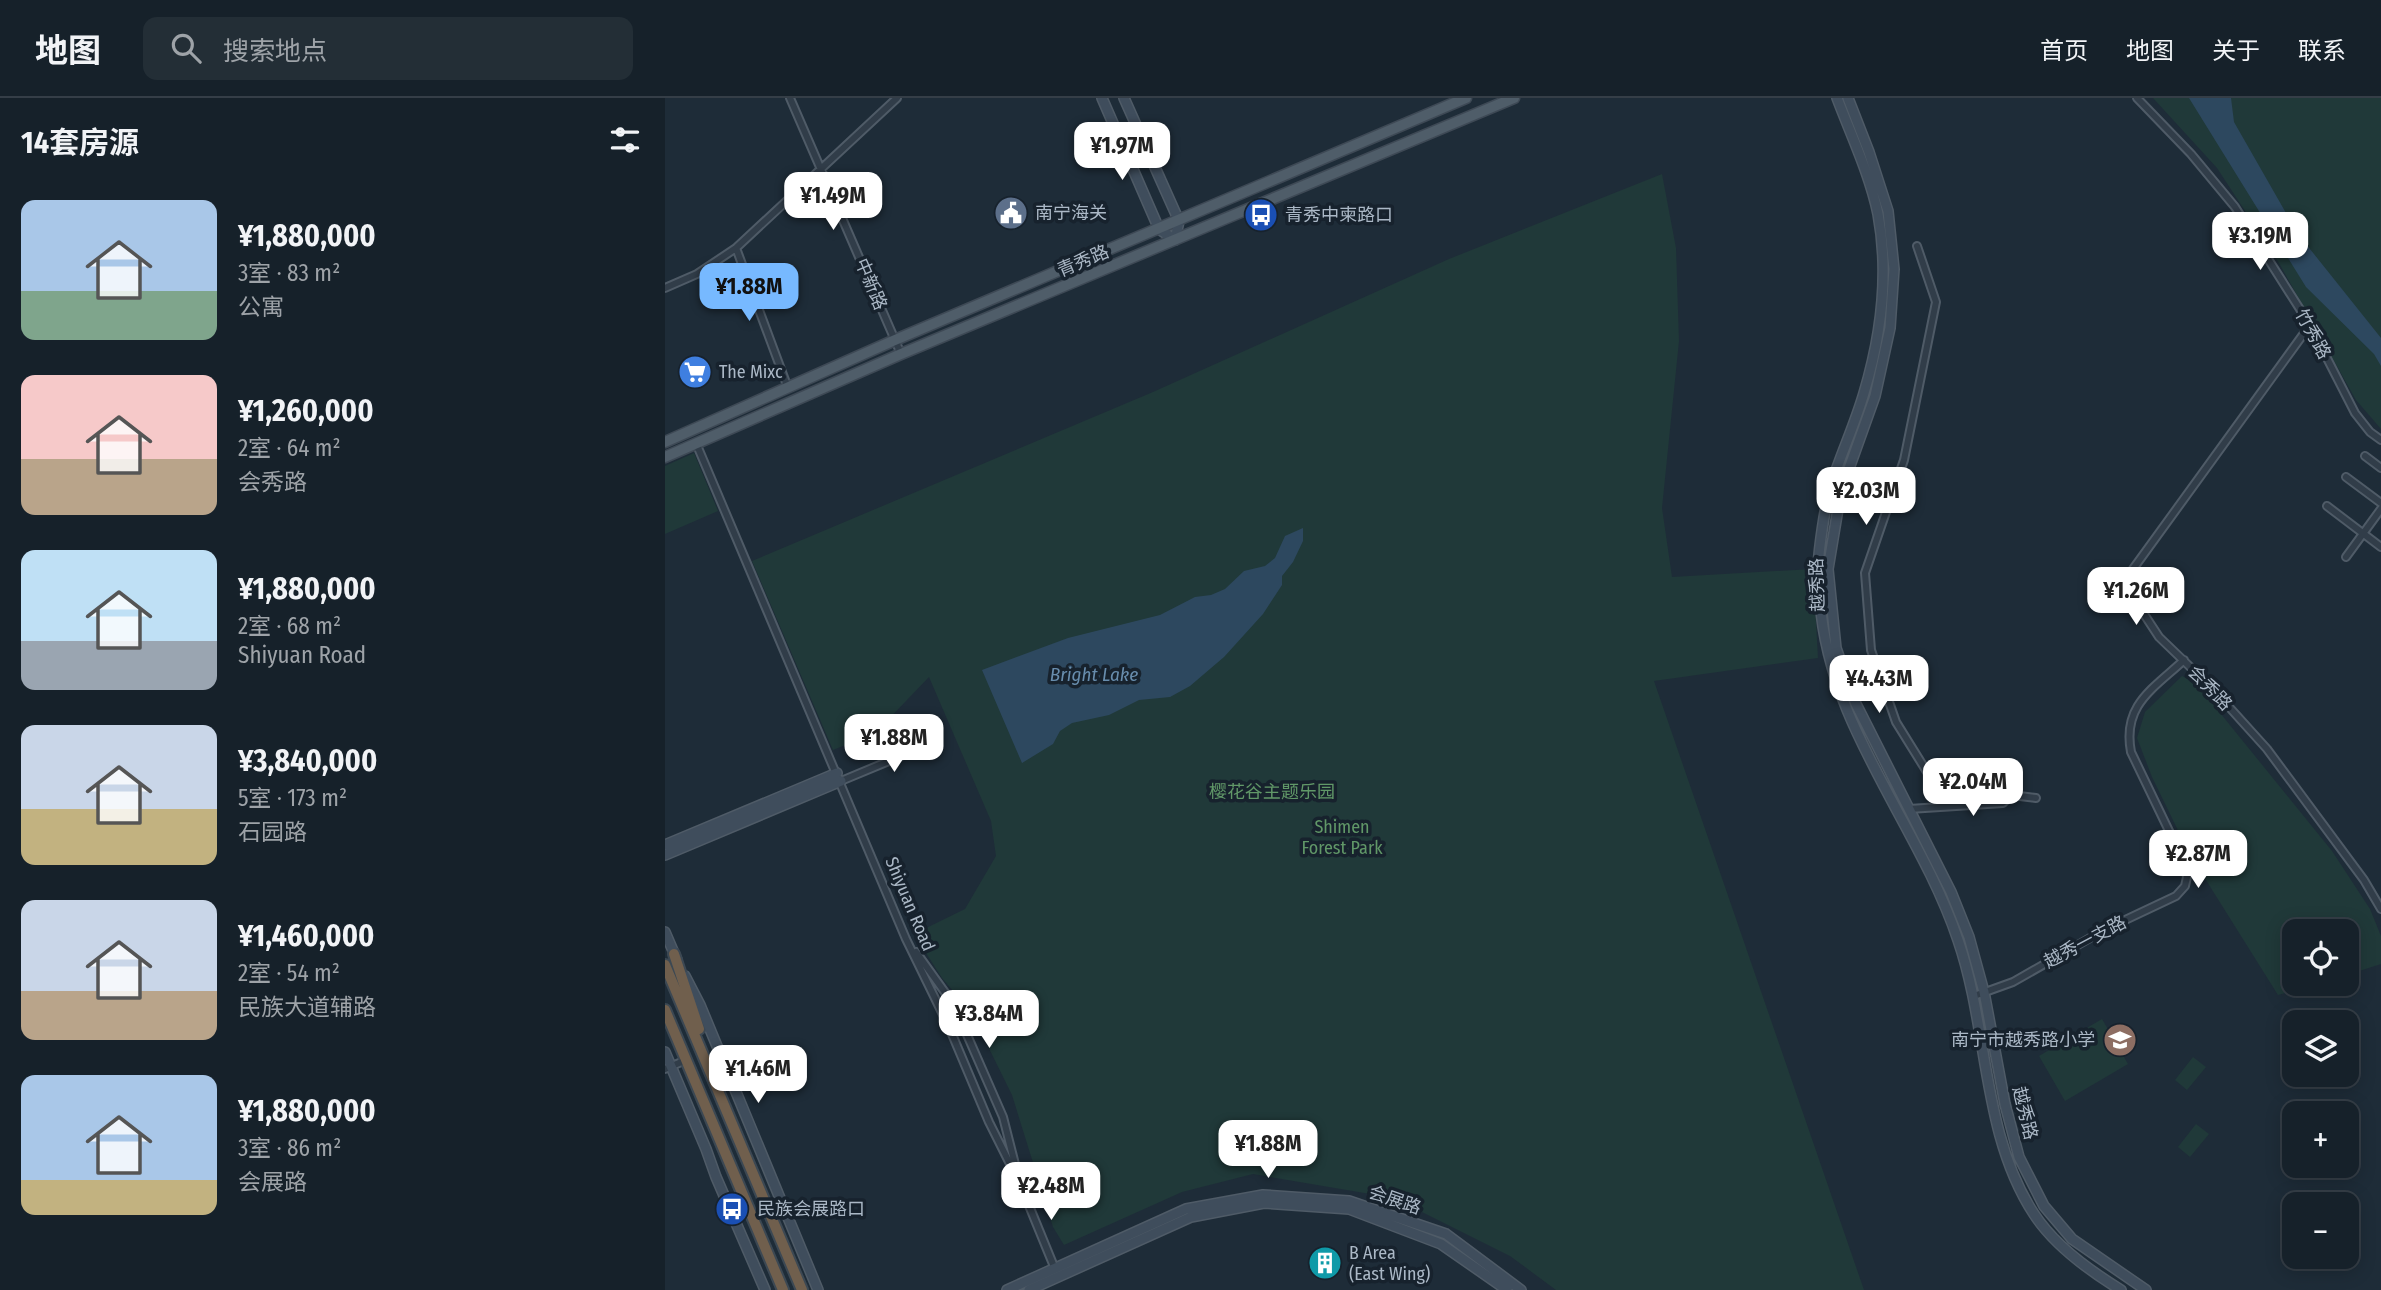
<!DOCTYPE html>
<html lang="zh">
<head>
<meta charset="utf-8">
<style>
  :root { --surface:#16212a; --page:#232e36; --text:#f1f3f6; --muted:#9ea3a8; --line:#353e47; --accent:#77b9ff }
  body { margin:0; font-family:"Fira Sans Condensed","Noto Sans SC",sans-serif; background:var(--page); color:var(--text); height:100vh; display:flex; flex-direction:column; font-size:26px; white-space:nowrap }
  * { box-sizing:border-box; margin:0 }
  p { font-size:23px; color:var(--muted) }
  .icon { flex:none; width:38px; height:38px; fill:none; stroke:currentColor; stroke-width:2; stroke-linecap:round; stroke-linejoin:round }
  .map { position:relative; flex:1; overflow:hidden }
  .side { display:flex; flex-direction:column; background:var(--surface); width:665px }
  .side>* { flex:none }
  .fabs { position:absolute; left:1617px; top:821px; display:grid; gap:14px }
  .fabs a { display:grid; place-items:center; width:77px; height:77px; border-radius:14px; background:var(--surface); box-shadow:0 4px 18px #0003,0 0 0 2px var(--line); font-size:35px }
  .price { position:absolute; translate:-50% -60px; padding:0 16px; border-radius:14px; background:#fff; color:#222; font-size:23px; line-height:46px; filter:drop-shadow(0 2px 4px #0008) }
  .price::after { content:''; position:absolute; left:50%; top:42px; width:21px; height:16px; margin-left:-10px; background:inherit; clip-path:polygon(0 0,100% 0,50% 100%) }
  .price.current { background:var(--accent); color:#111 }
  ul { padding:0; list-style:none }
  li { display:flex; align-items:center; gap:21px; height:175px; padding:0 21px }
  li span { display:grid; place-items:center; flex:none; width:196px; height:140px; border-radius:14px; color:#555 }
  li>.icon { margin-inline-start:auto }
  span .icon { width:84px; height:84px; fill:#fffc; stroke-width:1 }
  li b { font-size:30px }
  h2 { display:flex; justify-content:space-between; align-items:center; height:84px; padding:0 21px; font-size:30px }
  header { display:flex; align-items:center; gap:42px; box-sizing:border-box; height:98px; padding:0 35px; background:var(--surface); border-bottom:2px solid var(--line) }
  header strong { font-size:33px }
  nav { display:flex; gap:38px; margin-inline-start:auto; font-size:24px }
  .search { width:490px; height:63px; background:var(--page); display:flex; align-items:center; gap:18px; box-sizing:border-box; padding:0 24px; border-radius:14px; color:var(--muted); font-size:26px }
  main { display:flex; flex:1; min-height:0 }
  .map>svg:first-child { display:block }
  .green { fill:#203939 }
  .water { fill:#2d485f }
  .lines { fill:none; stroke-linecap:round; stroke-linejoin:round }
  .street-casing { stroke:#4f5b67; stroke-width:10 }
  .secondary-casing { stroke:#4f5b67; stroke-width:12 }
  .primary-casing { stroke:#3e4955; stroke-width:13 }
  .highway-casing { stroke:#3c4853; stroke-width:14 }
  .street { stroke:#313d49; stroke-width:6 }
  .secondary { stroke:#3f4d5c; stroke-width:9 }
  .primary { stroke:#4f5d69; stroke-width:10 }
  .highway { stroke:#705f4d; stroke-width:10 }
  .labels { text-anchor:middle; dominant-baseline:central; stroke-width:7; stroke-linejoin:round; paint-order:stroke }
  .poi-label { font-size:18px; fill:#abb8c6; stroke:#17222d; text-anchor:start }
  .street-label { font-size:18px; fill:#abb8c6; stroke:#17222d }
  .park-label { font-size:18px; fill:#619868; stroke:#17222d }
  .water-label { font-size:19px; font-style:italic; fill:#688dad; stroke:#17222d }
</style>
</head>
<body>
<header>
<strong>地图</strong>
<div class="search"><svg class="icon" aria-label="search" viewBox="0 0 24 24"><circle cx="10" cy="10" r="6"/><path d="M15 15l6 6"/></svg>搜索地点</div>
<nav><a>首页</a><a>地图</a><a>关于</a><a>联系</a></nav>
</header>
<main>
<section class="side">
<h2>14套房源<svg class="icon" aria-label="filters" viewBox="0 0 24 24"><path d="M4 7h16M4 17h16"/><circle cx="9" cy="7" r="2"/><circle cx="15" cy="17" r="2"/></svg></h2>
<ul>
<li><span style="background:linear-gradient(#a9c7e8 65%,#7fa58c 0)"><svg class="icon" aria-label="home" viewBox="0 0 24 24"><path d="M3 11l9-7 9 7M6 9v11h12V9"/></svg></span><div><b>¥1,880,000</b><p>3室 · 83 m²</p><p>公寓</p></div></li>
<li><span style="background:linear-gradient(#f6c9c9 60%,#b9a48a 0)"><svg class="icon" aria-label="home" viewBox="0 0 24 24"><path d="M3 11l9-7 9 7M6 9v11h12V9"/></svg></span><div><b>¥1,260,000</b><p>2室 · 64 m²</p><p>会秀路</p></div></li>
<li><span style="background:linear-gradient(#bfe0f5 65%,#9aa5b1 0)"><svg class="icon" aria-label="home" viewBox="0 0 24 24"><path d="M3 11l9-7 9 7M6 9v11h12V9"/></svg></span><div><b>¥1,880,000</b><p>2室 · 68 m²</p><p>Shiyuan Road</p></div></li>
<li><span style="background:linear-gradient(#c9d6e8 60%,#c2b280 0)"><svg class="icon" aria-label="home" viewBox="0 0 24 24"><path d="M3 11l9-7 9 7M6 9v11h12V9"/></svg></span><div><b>¥3,840,000</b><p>5室 · 173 m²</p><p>石园路</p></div></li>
<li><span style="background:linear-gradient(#c9d6e8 65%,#b9a48a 0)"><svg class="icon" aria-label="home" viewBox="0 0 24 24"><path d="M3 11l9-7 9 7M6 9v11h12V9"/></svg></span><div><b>¥1,460,000</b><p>2室 · 54 m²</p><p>民族大道辅路</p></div></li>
<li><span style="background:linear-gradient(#a9c7e8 75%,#c2b280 0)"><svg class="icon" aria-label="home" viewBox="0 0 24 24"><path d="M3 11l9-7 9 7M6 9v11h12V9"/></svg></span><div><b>¥1,880,000</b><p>3室 · 86 m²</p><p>会展路</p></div></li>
</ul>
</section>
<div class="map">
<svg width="1716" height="1192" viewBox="0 0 1716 1192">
  <rect width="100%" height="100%" fill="#1e2c38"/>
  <!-- green -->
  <path class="green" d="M1488 0H1716V331L1691 302 1614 165 1552 70Z
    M997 76 1011 150 1014 243 997 410 1007 479 1148 471 1153 560 989 583 1199 1192H891L845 1158 729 1100 588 1076 517 1094 399 1147 388 1129 347 997 306 914 277 880 249 836 300 811 331 758 326 723 264 579 217 628 205 637 168 652 87 463 488 294 784 161Z
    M29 355 53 413 0 436V368Z
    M1517 578 1530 584 1667 753 1705 811 1716 838V866L1682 877V833H1629V886H1652L1613 897 1524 755 1487 679 1472 640 1480 614Z
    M1437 921 1463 966 1400 1003 1374 958Z
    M1528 959 1541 969 1522 992 1510 982Z
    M1531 1026 1544 1036 1525 1059 1513 1049Z"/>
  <!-- water -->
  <path class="water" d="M1524 0H1566L1569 24 1633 136 1716 240V268L1709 256 1641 189Z
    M638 430V443L628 464 617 478V487L598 516 559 559 525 588 505 599 474 602 444 617 407 625 395 633 388 646 357 665 317 572 403 540 495 517 530 499 546 497 560 491 579 473 600 468 610 460 620 438Z"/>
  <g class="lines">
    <defs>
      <path id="street" d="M125 0 236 256
        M1472 0 1526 56 1570 109 1645 227 1690 315 1705 334 1716 342
        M1252 148 1271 204 1239 362 1200 475 1206 552 1231 624 1272 690
        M71 150 123 290
        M0 190 32 176 71 150 232 0
        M1645 227 1468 471 1467 489 1475 510 1494 539 1546 589 1602 651 1699 782 1716 811
        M31 345 241 841 284 929 324 1024 356 1088 390 1171
        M1700 358 1716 370
        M1681 379 1716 405
        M1174 392 1224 402
        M1662 408 1716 449
        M1681 459 1716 411
        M176 683 272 643
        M1244 711 1338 705 1346 697 1371 700
        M251 854 289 907 338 1019 352 1074
        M1309 898 1348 884 1439 832 1511 798 1520 788 1522 779 1519 764 1466 654C1457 607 1488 591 1519 562
        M0 971 21 962"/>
      <path id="secondary" d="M437 0 494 131 510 142 514 123 459 0
        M1172 0C1186 37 1205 77 1213 116 1224 175 1216 238 1199 295 1190 326 1176 356 1166 387 1160 407 1154 449 1153 470 1152 481 1154 492 1155 502 1163 628 1254 726 1293 842 1324 931 1316 1035 1369 1116 1389 1147 1425 1173 1456 1192
        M1183 0 1204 54 1223 113 1229 171 1225 230 1210 298 1176 393 1163 471 1171 550 1191 606 1286 794 1304 839 1319 894 1340 1006 1354 1059 1379 1108 1407 1141 1481 1192
        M0 747 172 675
        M0 757 176 683
        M0 834 12 862
        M20 878 35 907 153 1192
        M0 954 41 1051 51 1079 100 1192
        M342 1192 521 1111 598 1097 684 1103 781 1136 856 1192
        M364 1192 526 1119 599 1105 684 1111 776 1146 842 1192"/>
      <path id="primary" d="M0 344 230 242 801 0
        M0 359 236 256 849 0"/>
      <path id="highway" d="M9 856 34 931
        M0 867 137 1192
        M0 912 118 1192"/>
    </defs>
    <!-- street casing -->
    <use href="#street" class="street-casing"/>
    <!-- secondary casing -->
    <use href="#secondary" class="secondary-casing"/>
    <!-- primary casing -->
    <use href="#primary" class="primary-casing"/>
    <!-- highway casing -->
    <use href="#highway" class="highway-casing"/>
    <!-- street -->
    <use href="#street" class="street"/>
    <!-- secondary -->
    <use href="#secondary" class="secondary"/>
    <!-- primary -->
    <use href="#primary" class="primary"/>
    <!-- highway -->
    <use href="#highway" class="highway"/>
  </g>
  <!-- icons -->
  <defs>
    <symbol id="civic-disc" viewBox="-11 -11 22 22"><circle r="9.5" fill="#5c6f8a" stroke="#17222d"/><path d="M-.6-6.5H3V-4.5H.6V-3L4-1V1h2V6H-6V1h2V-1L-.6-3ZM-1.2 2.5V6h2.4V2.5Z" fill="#fff"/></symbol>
    <symbol id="bus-disc" viewBox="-11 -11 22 22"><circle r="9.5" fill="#1a4fb4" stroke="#17222d"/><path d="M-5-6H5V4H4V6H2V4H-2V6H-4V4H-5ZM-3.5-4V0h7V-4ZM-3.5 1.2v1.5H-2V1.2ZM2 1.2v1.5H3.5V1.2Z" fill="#fff"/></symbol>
    <symbol id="supermarket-disc" viewBox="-11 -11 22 22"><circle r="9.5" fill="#3f7fe0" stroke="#17222d"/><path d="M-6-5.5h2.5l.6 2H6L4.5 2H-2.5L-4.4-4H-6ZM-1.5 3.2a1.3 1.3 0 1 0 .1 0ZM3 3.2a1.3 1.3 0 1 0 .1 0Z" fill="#fff"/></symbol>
    <symbol id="school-disc" viewBox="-11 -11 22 22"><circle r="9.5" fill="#8d6e63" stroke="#17222d"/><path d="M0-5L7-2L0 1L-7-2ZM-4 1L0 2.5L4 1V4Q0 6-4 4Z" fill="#fff"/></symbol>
    <symbol id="building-disc" viewBox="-11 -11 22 22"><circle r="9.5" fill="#0f9aa8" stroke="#17222d"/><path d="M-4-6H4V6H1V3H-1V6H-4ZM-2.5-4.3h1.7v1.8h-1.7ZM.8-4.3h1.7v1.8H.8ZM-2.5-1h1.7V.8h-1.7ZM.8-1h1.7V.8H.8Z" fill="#fff"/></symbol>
  </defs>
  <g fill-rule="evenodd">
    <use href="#civic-disc" x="327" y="96" width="38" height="38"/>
    <use href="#bus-disc" x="577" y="98" width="38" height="38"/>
    <use href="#supermarket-disc" x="11" y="255" width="38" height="38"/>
    <use href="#school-disc" x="1436" y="923" width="38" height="38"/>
    <use href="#bus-disc" x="48" y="1092" width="38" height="38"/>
    <use href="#building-disc" x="641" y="1146" width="38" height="38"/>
  </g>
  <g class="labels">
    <!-- poi labels -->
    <g class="poi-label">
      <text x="370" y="115">南宁海关</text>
      <text x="620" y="117">青秀中柬路口</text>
      <text x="54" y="274">The Mixc</text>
      <text x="1430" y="942" text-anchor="end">南宁市越秀路小学</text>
      <text x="92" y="1111">民族会展路口</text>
      <text x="684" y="1155">B Area<tspan x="684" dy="21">(East Wing)</tspan></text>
    </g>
    <!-- street labels -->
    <g class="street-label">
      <text transform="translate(418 163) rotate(-23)">青秀路</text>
      <text transform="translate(206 186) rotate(67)">中新路</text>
      <text transform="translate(1648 236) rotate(61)">竹秀路</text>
      <text transform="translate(1152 487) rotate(-92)">越秀路</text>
      <text transform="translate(1545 590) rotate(46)">会秀路</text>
      <text transform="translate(245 806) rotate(67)">Shiyuan Road</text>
      <text transform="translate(1420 844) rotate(-28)">越秀一支路</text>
      <text transform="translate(1360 1015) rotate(76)">越秀路</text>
      <text transform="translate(730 1102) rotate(19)">会展路</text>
    </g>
    <!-- park labels -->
    <g class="park-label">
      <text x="607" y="694">樱花谷主题乐园</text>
      <text x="677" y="729">Shimen<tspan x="677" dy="21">Forest Park</tspan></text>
    </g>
    <!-- water labels -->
    <g class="water-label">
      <text x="429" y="576">Bright Lake</text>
    </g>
  </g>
</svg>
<div class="fabs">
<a><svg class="icon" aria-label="locate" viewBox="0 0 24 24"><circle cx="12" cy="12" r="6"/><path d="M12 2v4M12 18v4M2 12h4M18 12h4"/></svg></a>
<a><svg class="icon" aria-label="layers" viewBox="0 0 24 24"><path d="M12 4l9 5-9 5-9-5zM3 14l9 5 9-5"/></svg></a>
<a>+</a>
<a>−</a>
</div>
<b class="price" style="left:457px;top:84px">¥1.97M</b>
<b class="price" style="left:168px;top:134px">¥1.49M</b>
<b class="price" style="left:1595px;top:174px">¥3.19M</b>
<b class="price current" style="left:84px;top:225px">¥1.88M</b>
<b class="price" style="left:1201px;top:429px">¥2.03M</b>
<b class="price" style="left:1471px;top:529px">¥1.26M</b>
<b class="price" style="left:1214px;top:617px">¥4.43M</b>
<b class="price" style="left:229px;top:676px">¥1.88M</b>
<b class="price" style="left:1308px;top:720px">¥2.04M</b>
<b class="price" style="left:1533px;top:792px">¥2.87M</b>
<b class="price" style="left:324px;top:952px">¥3.84M</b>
<b class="price" style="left:93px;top:1007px">¥1.46M</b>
<b class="price" style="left:603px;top:1082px">¥1.88M</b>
<b class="price" style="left:386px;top:1124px">¥2.48M</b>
</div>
</main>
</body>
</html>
